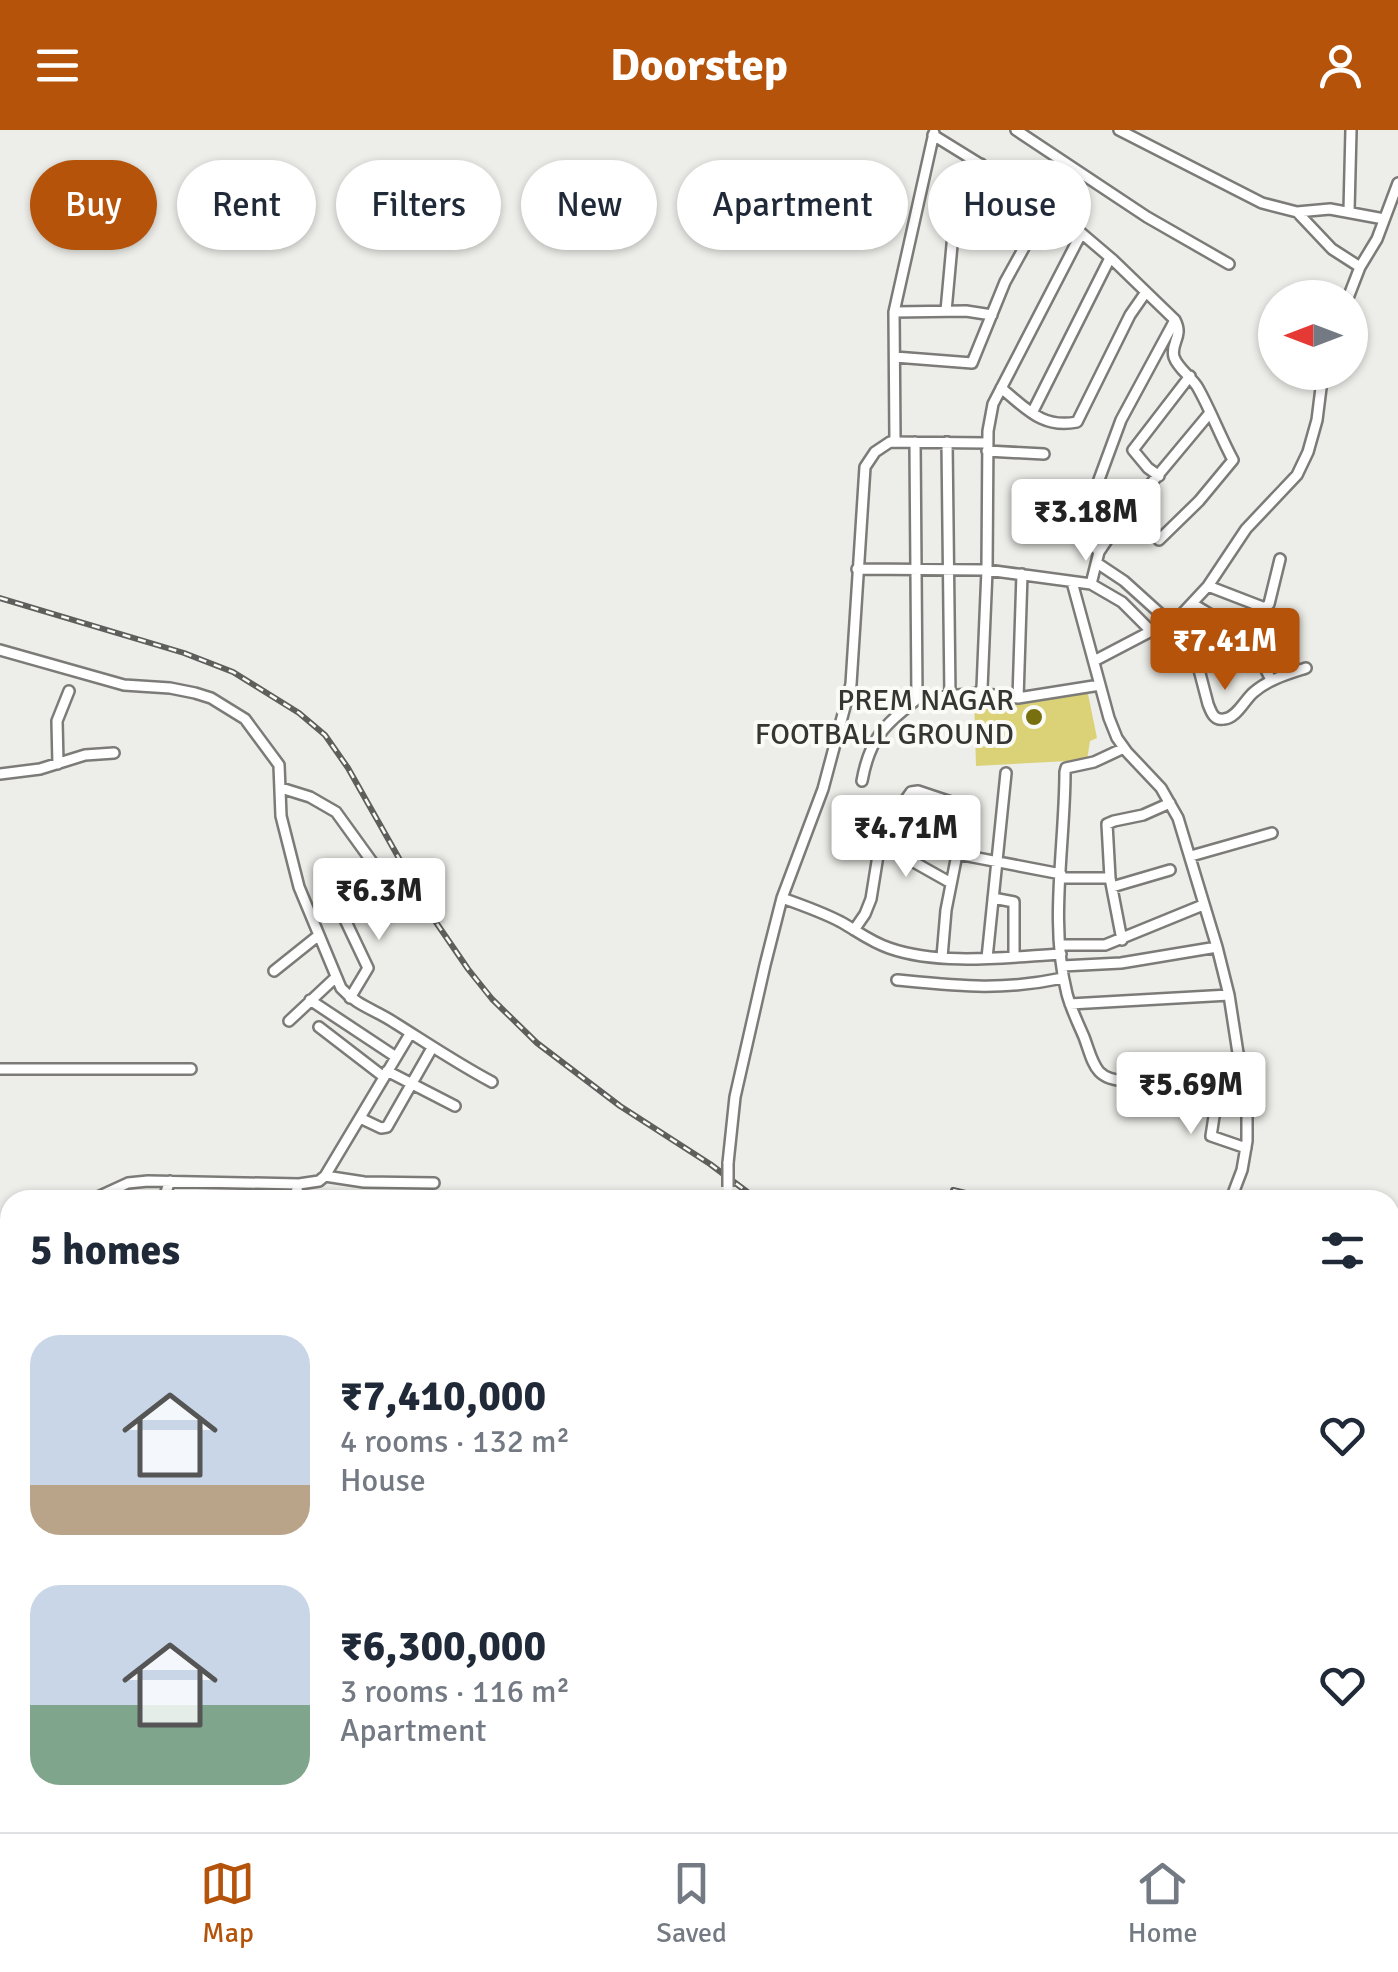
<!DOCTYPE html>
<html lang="en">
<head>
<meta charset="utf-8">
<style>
  :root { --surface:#fff; --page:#f2f2f3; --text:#1f2937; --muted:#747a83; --line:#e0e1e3; --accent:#b45309 }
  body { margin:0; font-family:Signika,sans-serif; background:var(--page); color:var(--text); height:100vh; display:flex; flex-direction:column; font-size:38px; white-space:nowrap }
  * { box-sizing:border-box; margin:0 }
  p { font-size:32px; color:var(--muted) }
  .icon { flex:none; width:55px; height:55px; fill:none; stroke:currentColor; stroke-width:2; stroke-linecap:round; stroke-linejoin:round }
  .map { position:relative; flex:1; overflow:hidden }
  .side { position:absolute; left:0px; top:1060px; width:1400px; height:642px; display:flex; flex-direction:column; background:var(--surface); border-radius:30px 30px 0 0; box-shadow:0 2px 8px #0004 }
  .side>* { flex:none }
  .banner { position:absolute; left:30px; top:30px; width:1340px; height:90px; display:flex; gap:20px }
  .needle { width:65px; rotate:270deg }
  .fabs { position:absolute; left:1258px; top:150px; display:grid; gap:20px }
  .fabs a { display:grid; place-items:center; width:110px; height:110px; border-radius:50%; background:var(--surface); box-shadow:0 2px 8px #0004; font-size:50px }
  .price { position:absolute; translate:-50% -85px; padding:0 22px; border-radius:10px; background:#fff; color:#222; font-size:32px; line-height:65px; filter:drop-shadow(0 2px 5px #0008) }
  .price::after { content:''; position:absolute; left:50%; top:60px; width:30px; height:22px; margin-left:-15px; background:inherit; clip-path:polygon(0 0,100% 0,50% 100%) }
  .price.on { background:var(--accent); color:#fff }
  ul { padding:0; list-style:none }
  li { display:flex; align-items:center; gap:30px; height:250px; padding:0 30px }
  li span { display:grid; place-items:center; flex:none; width:280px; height:200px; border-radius:30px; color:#555 }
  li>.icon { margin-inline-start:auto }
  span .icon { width:120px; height:120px; fill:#fffc; stroke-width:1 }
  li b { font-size:42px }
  h2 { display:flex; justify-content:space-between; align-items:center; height:120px; padding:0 30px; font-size:42px }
  .tag { padding:0 35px; border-radius:45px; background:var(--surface); box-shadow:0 2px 8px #0004; font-size:35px; line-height:90px }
  .tag.on { background:var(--accent); color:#fff }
  header { display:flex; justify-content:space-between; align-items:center; height:130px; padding:0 30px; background:var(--accent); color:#fff; font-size:45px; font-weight:800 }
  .menu { display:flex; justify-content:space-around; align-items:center; height:140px; border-top:2px solid var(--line); background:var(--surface); font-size:28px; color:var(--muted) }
  .menu a { display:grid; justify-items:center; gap:5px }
  .menu .on { color:var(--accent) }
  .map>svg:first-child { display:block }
  .pitch { fill:#dbd278 }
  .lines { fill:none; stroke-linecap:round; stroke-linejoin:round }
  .street-casing { stroke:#7c7b78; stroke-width:14 }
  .street { stroke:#fff; stroke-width:9 }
  .rail-casing { stroke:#5e5e5c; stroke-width:6 }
  .rail { stroke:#fafaf6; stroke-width:2.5; stroke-dasharray:8; stroke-linecap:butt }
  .street-bridge-casing { stroke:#7c7b78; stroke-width:14; stroke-linecap:butt }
  .street-bridge { stroke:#fff; stroke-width:9 }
  .poi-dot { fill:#786f0e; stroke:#fafaf6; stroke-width:4 }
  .labels { text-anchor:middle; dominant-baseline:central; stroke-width:8; stroke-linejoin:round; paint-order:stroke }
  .poi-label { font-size:30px; fill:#353533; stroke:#fafaf6; text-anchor:end }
</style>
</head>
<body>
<header><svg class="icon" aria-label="menu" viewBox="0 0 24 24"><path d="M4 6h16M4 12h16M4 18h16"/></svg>Doorstep<svg class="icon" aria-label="person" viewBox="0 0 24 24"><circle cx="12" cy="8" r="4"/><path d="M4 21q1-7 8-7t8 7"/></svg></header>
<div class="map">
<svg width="1398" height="1702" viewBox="0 0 1398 1702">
  <rect width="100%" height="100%" fill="#edede9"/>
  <!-- pitch -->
  <path class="pitch" d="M1087 559 1097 608 1090 611 1087 630 976 636 974 566Z"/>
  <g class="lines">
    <defs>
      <path id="street" d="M1016 0 1147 87 1229 134
        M1119 0 1262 73 1297 82 1330 79 1384 89
        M933 5 1053 79 1113 130 1175 190C1184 207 1170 213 1174 227 1178 239 1192 247 1198 258 1211 281 1220 306 1233 330L1199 371 1159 410
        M1349 81 1351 0
        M1297 82 1332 119 1360 137
        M983 106 1013 54
        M1348 168 1360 137 1377 109 1398 53
        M946 181 953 104 964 70 981 34
        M894 182 966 181 992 185
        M895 227 972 233 1005 152 1047 76
        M1001 258C1026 278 1042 299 1077 292L1130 185 1146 162
        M1032 283 1110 128
        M895 312 894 182 934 3
        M947 312 950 567
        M987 321 1044 324
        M1159 346 1148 338 1133 320 1190 246
        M1099 422 1119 392 1209 284
        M1097 433 1124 451 1165 488 1166 494
        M857 439 987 440 1091 454 1122 472 1152 502
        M1072 452 1109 588 1117 608 1127 622 1161 658 1178 688 1217 817 1229 865 1247 981V1011L1242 1040 1234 1061V1070
        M1091 454 1099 422 1086 407 1085 397 1090 374 1121 290 1175 190
        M1208 456 1265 478 1269 474 1280 429
        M1193 474C1234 499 1250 504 1271 550
        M1180 486 1191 509 1208 574C1211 582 1214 591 1224 589 1237 588 1245 569 1254 562 1269 549 1288 544 1306 538
        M0 520 124 555 170 558 195 563 211 568 245 589 279 635 281 686 299 757 341 858C357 876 376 880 395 893 427 913 458 934 492 952
        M1094 531 1180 486 1208 456 1246 399 1297 345 1308 322 1317 290 1323 242
        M978 563 1018 568 1100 555
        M847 567 917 569 978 563 982 558 987 440 988 301 993 274 1081 104
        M1018 568 1022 444
        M1124 618 1094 632 1066 638 1065 642C1065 715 1049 793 1067 864 1071 879 1078 893 1084 907 1094 934 1094 950 1127 951L1242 943
        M58 634 57 591 69 561
        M0 644 40 639 85 625 114 623
        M862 651C870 607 884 596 917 569L915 312
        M281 658 310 667 336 682 383 747
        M880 713 951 753
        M957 724 1061 744
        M1191 726 1272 703
        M1061 748H1110
        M329 756 368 838 350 868
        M1112 757 1170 740
        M782 768C802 775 822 782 841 792 857 801 871 812 889 818 940 836 1008 827 1061 824
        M993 768 1014 772V827
        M854 800 865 784 871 769 880 713 884 700 911 662 918 661 963 676 966 679 946 780 942 827
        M1122 810 1110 748 1107 694 1114 691 1143 685 1170 673
        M1060 815H1105L1203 775
        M987 828 1006 643
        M1062 836 1121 833 1217 817
        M274 841 319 805
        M897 850C959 856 1001 861 1063 848
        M310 870 396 927
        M1070 874 1229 865
        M289 891 335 848
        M319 897 384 947
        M0 939H191
        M387 941 455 976
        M1212 945 1215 980 1211 1006 1246 1018
        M360 988 381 998 387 997 432 918
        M728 1033 735 967 765 835 782 768 823 659 851 554 865 337 875 322 890 312 987 313
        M325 1046 364 1052 434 1053
        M91 1070 128 1053 148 1051 299 1054 319 1051 325 1046 410 904
        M163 1070 170 1051
        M293 1070 299 1054
        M697 1070 707 1067H729
        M0 1111 10 1116
        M0 1214 10 1194
        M0 1242 10 1247
        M0 1375 10 1381
        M1390 1405 1398 1419
        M0 1424 10 1429
        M0 1473 10 1478
        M0 1608 10 1591
        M162 1692 183 1702
        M352 1692 356 1702
        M488 1692V1702
        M680 1692 681 1702
        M937 1692 949 1702
        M997 1692 1008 1702
        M595 1702 596 1692
        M712 1702V1692
        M762 1702 763 1692
        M870 1702 871 1692
        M1128 1702 1134 1692
        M1177 1702 1183 1692
        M1232 1702 1238 1692
        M1353 1702 1359 1692"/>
    </defs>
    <!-- street casing -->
    <use href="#street" class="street-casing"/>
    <!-- street -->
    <use href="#street" class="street"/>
    <defs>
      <path id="rail" d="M0 468 184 523 233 542 299 583 325 605 348 638 431 785 468 839 492 869 537 913 620 976 710 1034 758 1070
        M953 1060 995 1070
        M1390 1383 1398 1392"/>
    </defs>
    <!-- rail casing -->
    <use href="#rail" class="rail-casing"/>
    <!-- rail -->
    <use href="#rail" class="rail"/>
    <defs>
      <path id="street-bridge" d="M728 1033V1057"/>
    </defs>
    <!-- street-bridge casing -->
    <use href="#street-bridge" class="street-bridge-casing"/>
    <!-- street-bridge -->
    <use href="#street-bridge" class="street-bridge"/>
  </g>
  <!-- markers -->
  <circle class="poi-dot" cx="1034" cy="587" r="10"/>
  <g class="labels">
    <!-- poi labels -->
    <g class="poi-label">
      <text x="1014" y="570">PREM NAGAR<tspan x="1014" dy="34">FOOTBALL GROUND</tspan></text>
    </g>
  </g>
</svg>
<div class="fabs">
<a><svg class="needle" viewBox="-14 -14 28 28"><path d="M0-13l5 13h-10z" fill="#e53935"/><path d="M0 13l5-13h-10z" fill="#747a83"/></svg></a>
</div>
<b class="price" style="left:1086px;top:434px">₹3.18M</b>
<b class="price on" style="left:1225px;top:563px">₹7.41M</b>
<b class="price" style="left:906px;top:750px">₹4.71M</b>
<b class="price" style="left:379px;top:813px">₹6.3M</b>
<b class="price" style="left:1191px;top:1007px">₹5.69M</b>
<div class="banner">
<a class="tag on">Buy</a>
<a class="tag">Rent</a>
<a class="tag">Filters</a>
<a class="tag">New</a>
<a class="tag">Apartment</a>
<a class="tag">House</a>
</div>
<section class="side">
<h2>5 homes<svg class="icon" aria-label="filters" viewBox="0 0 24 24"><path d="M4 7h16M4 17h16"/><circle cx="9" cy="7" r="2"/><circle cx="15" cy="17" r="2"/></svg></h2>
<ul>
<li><span style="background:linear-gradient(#c9d6e8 75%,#b9a48a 0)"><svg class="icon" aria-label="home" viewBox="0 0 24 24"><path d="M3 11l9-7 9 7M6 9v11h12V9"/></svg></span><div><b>₹7,410,000</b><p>4 rooms · 132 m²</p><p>House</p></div><svg class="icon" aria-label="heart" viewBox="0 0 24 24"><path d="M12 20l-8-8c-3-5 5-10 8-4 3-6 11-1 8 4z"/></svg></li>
<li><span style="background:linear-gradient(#c9d6e8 60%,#7fa58c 0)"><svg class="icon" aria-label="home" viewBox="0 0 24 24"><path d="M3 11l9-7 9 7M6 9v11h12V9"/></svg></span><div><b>₹6,300,000</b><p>3 rooms · 116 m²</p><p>Apartment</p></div><svg class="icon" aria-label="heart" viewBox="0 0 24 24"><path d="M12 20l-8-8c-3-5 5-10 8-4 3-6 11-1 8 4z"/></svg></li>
</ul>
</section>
</div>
<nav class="menu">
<a class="on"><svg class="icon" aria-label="map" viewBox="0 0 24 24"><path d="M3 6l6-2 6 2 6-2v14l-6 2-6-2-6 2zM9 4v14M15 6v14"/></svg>Map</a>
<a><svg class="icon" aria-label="saved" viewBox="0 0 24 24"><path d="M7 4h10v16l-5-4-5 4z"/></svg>Saved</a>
<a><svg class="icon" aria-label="home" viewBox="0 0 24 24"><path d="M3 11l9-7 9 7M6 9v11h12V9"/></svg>Home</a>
</nav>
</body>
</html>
